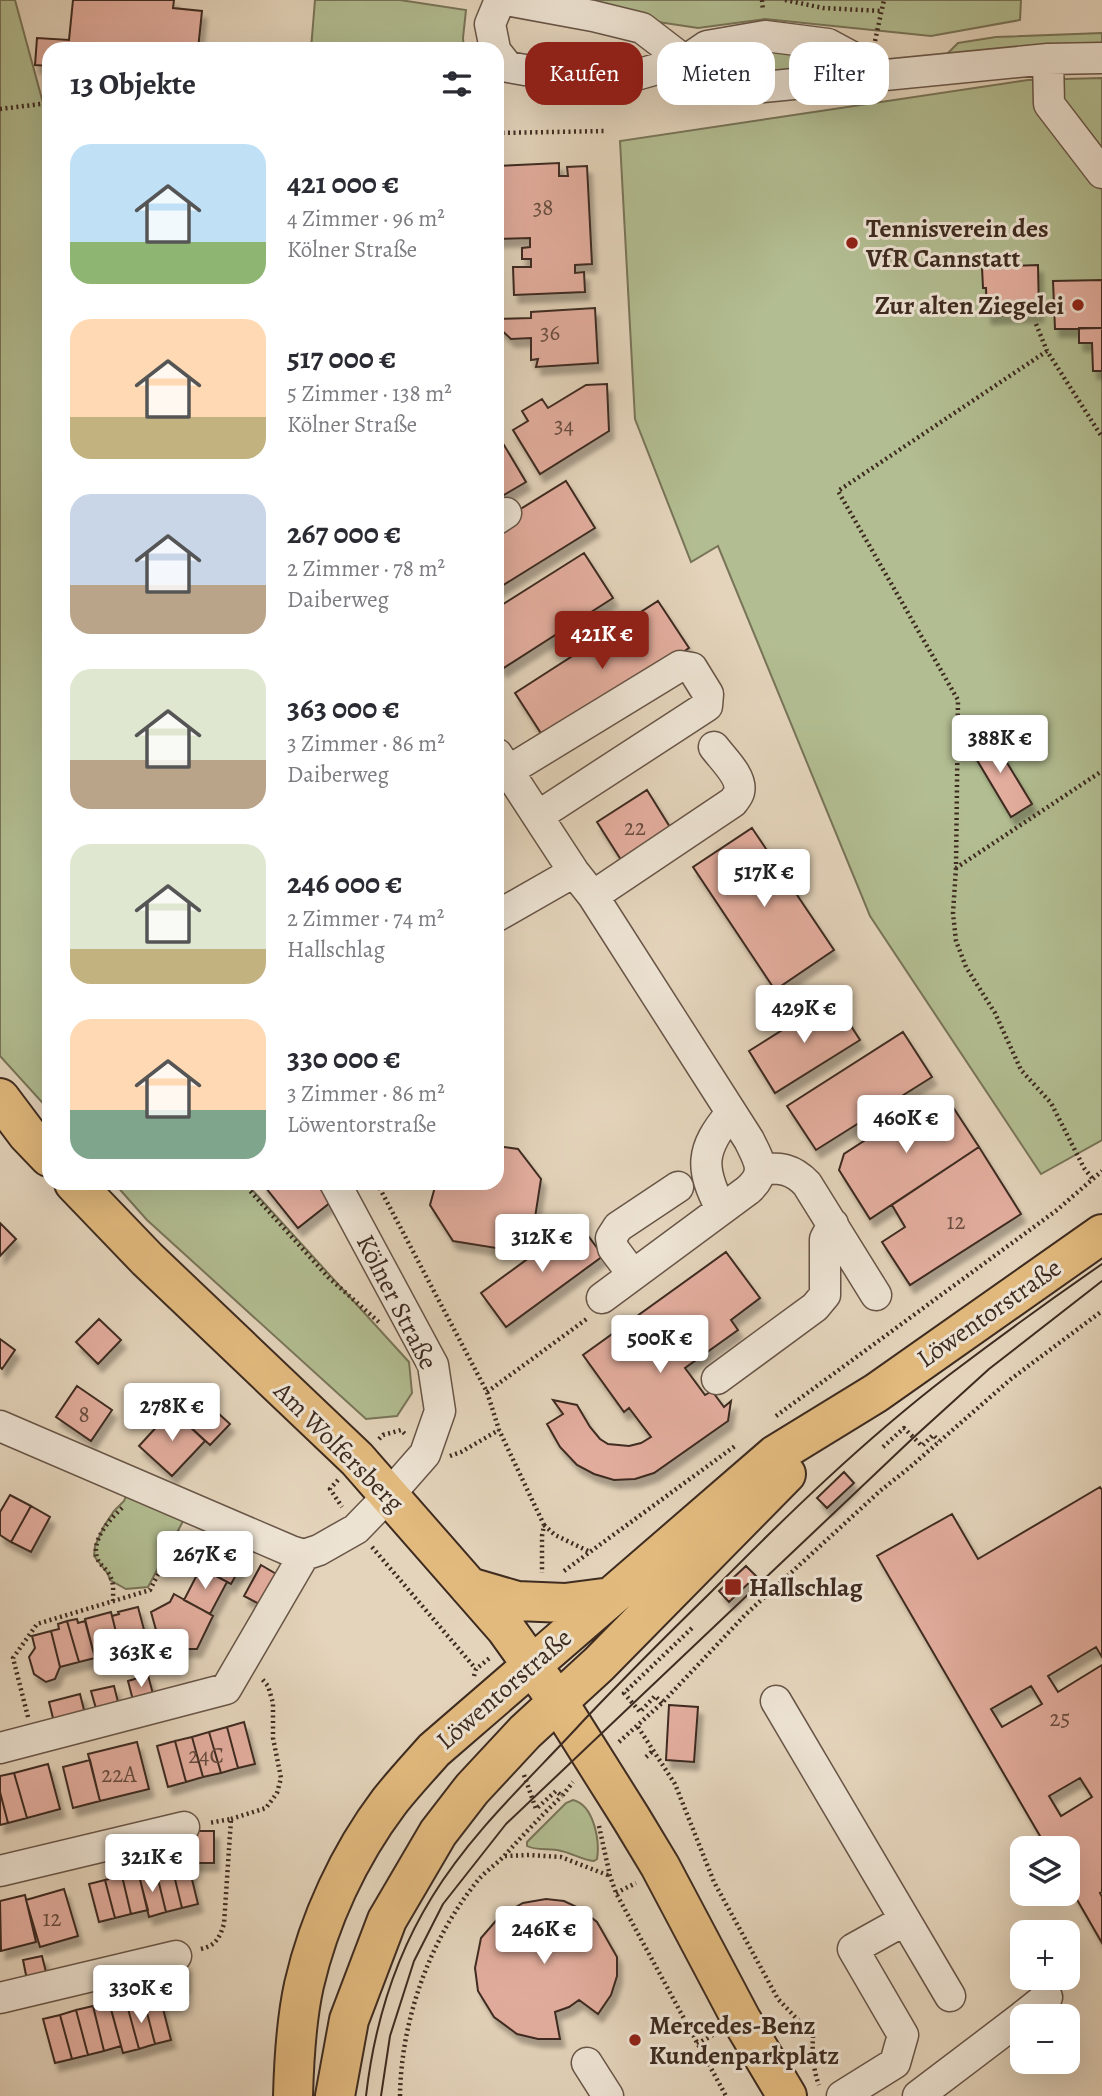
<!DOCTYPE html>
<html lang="de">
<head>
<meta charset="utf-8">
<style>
  :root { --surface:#fff; --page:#f2f2f3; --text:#2b2b33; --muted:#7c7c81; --accent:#8f2418 }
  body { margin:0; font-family:Alegreya,serif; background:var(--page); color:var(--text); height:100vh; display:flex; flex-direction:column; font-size:26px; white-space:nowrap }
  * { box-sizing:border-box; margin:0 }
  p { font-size:23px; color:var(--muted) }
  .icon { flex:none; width:38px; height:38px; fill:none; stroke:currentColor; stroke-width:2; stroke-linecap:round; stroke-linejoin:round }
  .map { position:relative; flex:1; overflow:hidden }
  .sheet { position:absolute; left:42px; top:42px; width:462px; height:1148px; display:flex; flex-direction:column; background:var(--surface); border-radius:21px; box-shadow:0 7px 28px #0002 }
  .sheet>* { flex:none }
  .top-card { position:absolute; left:525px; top:42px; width:471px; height:63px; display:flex; gap:14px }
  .buttons { position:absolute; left:1010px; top:1836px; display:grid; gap:14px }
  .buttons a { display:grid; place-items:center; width:70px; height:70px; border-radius:14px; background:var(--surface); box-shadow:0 7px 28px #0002; font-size:35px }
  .price { position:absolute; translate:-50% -60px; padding:0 16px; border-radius:7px; background:#fff; color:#222; font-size:23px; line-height:46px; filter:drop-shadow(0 2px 4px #0008) }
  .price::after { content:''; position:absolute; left:50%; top:42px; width:21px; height:16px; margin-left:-10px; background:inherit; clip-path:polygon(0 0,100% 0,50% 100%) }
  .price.selected { background:var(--accent); color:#fff }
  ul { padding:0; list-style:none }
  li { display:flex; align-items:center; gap:21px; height:175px; padding:0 28px }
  li span { display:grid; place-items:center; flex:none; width:196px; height:140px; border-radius:21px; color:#555 }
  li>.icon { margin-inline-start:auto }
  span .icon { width:84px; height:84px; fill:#fffc; stroke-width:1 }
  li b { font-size:30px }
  h2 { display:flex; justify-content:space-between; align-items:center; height:84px; padding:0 28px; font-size:30px }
  .chip { padding:0 24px; border-radius:21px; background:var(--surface); box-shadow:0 7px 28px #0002; font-size:24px; line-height:63px }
  .chip.selected { background:var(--accent); color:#fff }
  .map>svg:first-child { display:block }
  .green { fill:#b2bd91; stroke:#787458; stroke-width:2 }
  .building { fill:#e4ae9f; stroke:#3e2b20; stroke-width:2; fill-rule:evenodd; filter:url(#shadow) }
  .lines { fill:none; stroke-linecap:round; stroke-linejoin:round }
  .minor-casing { stroke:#685547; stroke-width:33 }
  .major-casing { stroke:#3e2b20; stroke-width:42 }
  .path { stroke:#3e2b20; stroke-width:4.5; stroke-dasharray:2 3.5; stroke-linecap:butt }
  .minor { stroke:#ede3d3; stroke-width:30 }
  .major { stroke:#e2ba7e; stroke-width:38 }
  .tram { stroke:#3e2b20; stroke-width:2 }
  .poi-dot { fill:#8f2418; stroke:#ede3d3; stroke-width:2.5 }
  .labels { text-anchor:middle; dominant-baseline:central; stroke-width:6; stroke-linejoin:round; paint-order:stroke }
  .number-label { font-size:23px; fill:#684c40 }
  .poi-label { font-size:26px; font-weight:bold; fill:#3e2b20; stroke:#ede3d3; text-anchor:start }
  .street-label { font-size:26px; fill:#3e2b20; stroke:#ede3d3 }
</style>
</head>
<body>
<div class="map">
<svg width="1102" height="2096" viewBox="0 0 1102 2096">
  <defs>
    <filter id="shadow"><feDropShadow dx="4.5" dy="8" stdDeviation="2" flood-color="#0004"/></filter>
  </defs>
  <rect width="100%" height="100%" fill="#e4d4bb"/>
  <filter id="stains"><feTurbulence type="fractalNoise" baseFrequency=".00286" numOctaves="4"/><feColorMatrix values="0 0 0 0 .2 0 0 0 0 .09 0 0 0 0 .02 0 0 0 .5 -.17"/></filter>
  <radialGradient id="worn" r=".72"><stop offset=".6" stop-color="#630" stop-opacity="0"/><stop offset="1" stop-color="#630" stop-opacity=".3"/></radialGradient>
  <!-- green -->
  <path class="green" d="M0 0H15L46 114 49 134V1110L0 1056Z
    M315 0H400L466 10 463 38 464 49H311Z
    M512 0H1021L1020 20 931 36 765 19 698 28Z
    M1102 33V49L943 58 958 43 996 37Z
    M765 44 822 55 856 70 766 82 704 58Z
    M1102 78V1140L1041 1174 870 916 718 546 691 562 635 419 620 141 1028 80Z
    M114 1183H246L409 1362 412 1393 397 1416 366 1419 147 1220Z
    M132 1483 190 1508 148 1587 126 1589 110 1580 108 1574 94 1556 95 1546 104 1526 114 1511 124 1501Z
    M573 1800C594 1805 600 1841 597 1859L594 1861C582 1860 572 1853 561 1851 550 1848 536 1851 527 1846V1842L566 1803Z"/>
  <!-- building -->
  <path class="building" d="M73 0H174L173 8 202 11 198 49H49V66L35 65 37 38 69 40Z
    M559 163V176H568L567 167 587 166 592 264 575 265V273L584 272 585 292 514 295 513 267H531V259H522V248L530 247V238L497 239V166Z
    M1038 265 1039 314 987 316 986 288H983L982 267Z
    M1102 280V328L1055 329 1053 281Z
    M595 308 598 363 536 367 538 359 531 360V338L511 339 497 326V319L531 318V312Z
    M1079 328H1102V371H1093L1092 343H1079Z
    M607 384 609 431 540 474 513 430 528 421 522 411 542 399 548 408 586 385Z
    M504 445 526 482 497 499V449Z
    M566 481 595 528 497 589V533L514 513Z
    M584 553 613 598 502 669 497 661V608Z
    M658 601 689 648 546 741 515 693Z
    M989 733 1032 804 1011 817 968 745Z
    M647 790 673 832 623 863 597 822Z
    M752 828 834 950 775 990 693 867Z
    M833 998 860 1040 775 1093 749 1051Z
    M903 1032 932 1077 816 1150 787 1106Z
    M933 1096 949 1101 979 1147 870 1219 839 1170 844 1154Z
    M497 1146 518 1149 541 1179 534 1224 496 1248 453 1241 430 1205 436 1183H497Z
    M979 1147 1021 1214 910 1285 882 1242 905 1227 892 1205Z
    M262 1183H316L331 1202 298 1228Z
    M578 1222 603 1256 506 1327 481 1293Z
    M0 1223 16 1239 0 1256Z
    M726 1252 760 1298 731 1320 738 1330 685 1368 705 1395 712 1391 724 1407 731 1401 728 1421 654 1473 635 1479 614 1480 594 1474 577 1465 560 1447 547 1424 563 1414 553 1400 577 1405 590 1427 600 1439 608 1444 629 1446 641 1443 651 1437 629 1408 624 1412 583 1355Z
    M99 1319 121 1340 98 1364 76 1342Z
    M0 1339 15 1350 2 1369 0 1367Z
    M77 1386 112 1410 91 1441 56 1417Z
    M195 1392 230 1424 210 1445 175 1413Z
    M172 1410 205 1441 172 1476 139 1446Z
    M844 1472 854 1483 827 1508 817 1498Z
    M1100 1487 1102 1490V1657L1096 1647 1048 1676 1058 1692 1102 1665V1892L1100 1893 1102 1897V1943L1068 1884V1848H1047L877 1556 952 1514 978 1559ZM1031 1686 1042 1704 1002 1727 991 1709ZM1080 1778 1092 1797 1061 1816 1049 1796Z
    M10 1495 31 1506 11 1542 0 1535V1512Z
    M31 1506 50 1517 31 1552 11 1542Z
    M204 1536 226 1547 212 1574 190 1562Z
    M226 1547 246 1557 231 1584 212 1574Z
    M261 1565 278 1575 261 1605 244 1596Z
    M746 1566 756 1576 729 1602 719 1591Z
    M201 1567 227 1582 210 1614 184 1600Z
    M174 1594 213 1616 197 1649H185L163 1655 151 1612 170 1602Z
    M138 1607 148 1645 121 1652 112 1616 119 1614 118 1612Z
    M111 1612 121 1652 95 1658 85 1619Z
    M77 1619 78 1623 85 1621 95 1658 79 1662 67 1621Z
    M67 1621 79 1662 60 1667 51 1631 59 1629 58 1624Z
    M51 1631 60 1667 55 1679 46 1682 34 1674 29 1657 35 1648 32 1636Z
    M148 1675 154 1698 134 1704 128 1681Z
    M114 1686 119 1706 97 1712 91 1691Z
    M80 1694 85 1714 54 1722 49 1702Z
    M669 1705 698 1707 694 1762 666 1760Z
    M244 1722 255 1764 238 1768 227 1727Z
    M227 1727 238 1768 221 1773 209 1732Z
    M209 1732 221 1773 203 1777 192 1737Z
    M192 1737 203 1777 186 1782 175 1741Z
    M175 1741 186 1782 168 1787 157 1746Z
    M137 1742 149 1789 100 1801 88 1754Z
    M90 1760 100 1801 73 1808 63 1767Z
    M48 1764 60 1809 27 1818 14 1773Z
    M14 1773 27 1818 8 1823 0 1792V1776Z
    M0 1792 8 1823 0 1825Z
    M194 1831H214V1863H194Z
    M188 1863 198 1904 182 1908 172 1867Z
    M172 1867 182 1908 166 1912 156 1871Z
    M156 1871 166 1912 149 1917 139 1875Z
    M138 1872 148 1910 131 1914 122 1876Z
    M122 1876 131 1914 115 1918 105 1880Z
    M105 1880 115 1918 99 1922 89 1884Z
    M64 1889 78 1936 40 1947 26 1900Z
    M25 1895 36 1942 1 1951 0 1901Z
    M546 1899 564 1901 579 1908 597 1922 617 1957V1976L611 1995 598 2014 579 2000 569 2007 555 2012 560 2039H538L517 2034 494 2017 478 1991 475 1968 481 1938 500 1916 523 1903Z
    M42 1956 47 1976 27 1980 23 1960Z
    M164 1963H185V1985H164Z
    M160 1997 171 2040 155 2044 144 2001Z
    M144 2001 155 2044 139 2049 127 2005Z
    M109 2002 121 2046 104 2051 93 2006Z
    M127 2005 139 2049 123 2053 111 2009Z
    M93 2006 104 2051 88 2055 76 2010Z
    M76 2010 88 2055 72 2059 60 2015Z
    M60 2015 72 2059 55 2063 43 2019Z"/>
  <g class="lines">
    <defs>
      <path id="minor" d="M506 0 593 16 642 28 685 61 726 79 763 87 1048 59 1102 58
        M495 49 490 24 500 0
        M497 53 508 67 525 70 636 75 685 61 707 46 765 36 828 44 869 66 871 78
        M1048 59 1049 104 1102 173
        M497 519 506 513
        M497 754 574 872 593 896 749 1140C759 1161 768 1172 748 1190L602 1298
        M508 771 680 666 692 668 708 694 707 706 538 816
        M593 896 733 802C735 799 738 796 739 792 743 777 722 758 714 747
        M497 916 574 872
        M760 1169C780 1167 793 1169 807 1184L876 1295
        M721 1209C700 1168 700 1150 731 1113
        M633 1275 613 1248 611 1238 618 1227 678 1187
        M717 1379 815 1307 825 1295V1239L833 1224
        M0 1426 291 1551 304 1555 319 1550 356 1529 389 1495 425 1454 440 1411 433 1365 335 1183
        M776 1701 950 1996
        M0 1748 226 1689 304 1555
        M0 1871 184 1827
        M0 1998 176 1956
        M1023 2016 1047 1997
        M587 2063 608 2096
        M842 2096 895 2063 903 2035 853 1949 905 1920
        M918 2096 1022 2017"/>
      <path id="major" d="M0 1098 27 1134 49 1157
        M74 1183 147 1259 357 1459 506 1629 558 1702 631 1818 660 1866 741 2019 787 2096
        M469 1587 517 1601 565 1603 611 1597
        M293 2096C294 2059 296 2021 304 1985 319 1920 349 1855 389 1802 403 1784 419 1767 434 1750L775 1455 876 1393 1102 1234
        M335 2096 349 2020 387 1920 438 1833 472 1789 525 1732 599 1664 786 1474"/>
    </defs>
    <!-- minor casing -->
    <use href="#minor" class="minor-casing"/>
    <!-- major casing -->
    <use href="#major" class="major-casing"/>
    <!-- path -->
    <path class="path" d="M762 0 763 10
      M785 0 823 8 882 11
      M875 41 884 0
      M0 109 49 103
      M497 133 607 131
      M1036 324 1047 351 1102 437
      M1047 351 838 491 958 700 956 868 1102 771
      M956 868 953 913 956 941 966 967 995 1013 1021 1070 1051 1103 1084 1168 1092 1178
      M243 1183 328 1277 380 1323
      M377 1183 487 1392 499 1430 544 1525 542 1536V1573
      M487 1392 588 1318
      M776 1416 1057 1210 1102 1171
      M379 1439 383 1435 401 1430 405 1434
      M883 1447 904 1428 922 1446 933 1435 939 1441
      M450 1456 461 1452 499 1430
      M338 1480 330 1489 342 1507
      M544 1525 555 1535 590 1552
      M372 1547 475 1668
      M564 1571 735 1446
      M113 1601C113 1594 114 1584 111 1578 109 1571 101 1566 98 1560 89 1541 111 1518 123 1507
      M474 1676 476 1669 491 1657
      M662 1703 655 1696 640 1712 624 1693 692 1628
      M28 1717 13 1658 37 1624 150 1590 180 1531
      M638 1727 675 1784 714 1882 778 1999 813 2036C812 2053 813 2069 819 2085
      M619 1742 662 1703 745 1615 880 1491 909 1468 1011 1379 1102 1311
      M646 1757 654 1750
      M524 1775 536 1809 556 1791 562 1796 573 1782
      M231 1819 266 1808 277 1793 281 1778 273 1738V1703L268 1686 262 1679
      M599 1826 610 1876 616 1893 726 2096
      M505 1856 529 1855 561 1857 610 1876
      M616 1893 636 1883
      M201 1949C216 1945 219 1939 224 1924L231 1819 209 1823
      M697 2044 716 2033
      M400 2096C401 2020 430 1938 479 1879 487 1870 498 1863 506 1854 524 1834 542 1815 562 1796"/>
    <!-- minor -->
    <use href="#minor" class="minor"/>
    <!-- major -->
    <use href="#major" class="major"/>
    <!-- tram -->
    <path class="tram" d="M366 2096C374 2026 395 1957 432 1897 473 1830 532 1777 584 1720 625 1677 667 1635 709 1594 785 1517 863 1441 949 1375 999 1337 1050 1300 1102 1264
      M381 2096 390 2036 414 1961 443 1904 506 1824 913 1438 989 1369 1102 1281"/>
  </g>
  <!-- markers -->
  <g class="poi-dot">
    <circle cx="852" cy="243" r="7"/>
    <circle cx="1078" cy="305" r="7"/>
    <rect x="724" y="1578" width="18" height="18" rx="3.5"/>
    <circle cx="635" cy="2040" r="7"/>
  </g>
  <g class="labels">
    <!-- number labels -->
    <g class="number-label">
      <text x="543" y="207">38</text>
      <text x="550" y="332">36</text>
      <text x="564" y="425">34</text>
      <text x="635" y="827">22</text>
      <text x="956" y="1221">12</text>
      <text x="84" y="1414">8</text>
      <text x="1060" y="1718">25</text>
      <text x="206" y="1755">24C</text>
      <text x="119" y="1774">22A</text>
      <text x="52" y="1918">12</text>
    </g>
    <!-- poi labels -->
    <g class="poi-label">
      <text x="866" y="228">Tennisverein des<tspan x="866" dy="30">VfR Cannstatt</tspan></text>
      <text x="1064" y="305" text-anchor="end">Zur alten Ziegelei</text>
      <text x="749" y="1587">Hallschlag</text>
      <text x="649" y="2025">Mercedes-Benz<tspan x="649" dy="30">Kundenparkplatz</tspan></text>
    </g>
    <!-- street labels -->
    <g class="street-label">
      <text transform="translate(397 1302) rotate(63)">Kölner Straße</text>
      <text transform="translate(989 1313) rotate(-35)">Löwentorstraße</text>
      <text transform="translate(339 1447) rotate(45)">Am Wolfersberg</text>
      <text transform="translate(504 1689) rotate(-41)">Löwentorstraße</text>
    </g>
  </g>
  <rect width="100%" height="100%" filter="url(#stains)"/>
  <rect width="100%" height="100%" fill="url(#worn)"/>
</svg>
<div class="buttons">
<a><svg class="icon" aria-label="layers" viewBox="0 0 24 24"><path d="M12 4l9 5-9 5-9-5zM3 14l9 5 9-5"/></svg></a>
<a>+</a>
<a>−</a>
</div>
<b class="price selected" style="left:602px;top:671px">421K €</b>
<b class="price" style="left:1000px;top:775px">388K €</b>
<b class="price" style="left:764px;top:909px">517K €</b>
<b class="price" style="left:804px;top:1045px">429K €</b>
<b class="price" style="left:906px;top:1155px">460K €</b>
<b class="price" style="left:542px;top:1274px">312K €</b>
<b class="price" style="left:660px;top:1375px">500K €</b>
<b class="price" style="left:172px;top:1443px">278K €</b>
<b class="price" style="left:205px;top:1591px">267K €</b>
<b class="price" style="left:141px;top:1689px">363K €</b>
<b class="price" style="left:152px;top:1894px">321K €</b>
<b class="price" style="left:544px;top:1966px">246K €</b>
<b class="price" style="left:141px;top:2025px">330K €</b>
<div class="top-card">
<a class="chip selected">Kaufen</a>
<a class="chip">Mieten</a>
<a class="chip">Filter</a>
</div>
<section class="sheet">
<h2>13 Objekte<svg class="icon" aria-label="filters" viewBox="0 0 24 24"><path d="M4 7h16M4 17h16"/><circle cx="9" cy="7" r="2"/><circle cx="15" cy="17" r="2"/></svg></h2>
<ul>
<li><span style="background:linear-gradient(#bfe0f5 70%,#8fb573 0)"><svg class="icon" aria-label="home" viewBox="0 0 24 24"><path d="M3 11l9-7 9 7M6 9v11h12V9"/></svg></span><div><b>421 000 €</b><p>4 Zimmer · 96 m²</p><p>Kölner Straße</p></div></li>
<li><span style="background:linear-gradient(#ffd9b3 70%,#c2b280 0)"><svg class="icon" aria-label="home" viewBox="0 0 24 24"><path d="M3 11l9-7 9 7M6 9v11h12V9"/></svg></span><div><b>517 000 €</b><p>5 Zimmer · 138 m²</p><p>Kölner Straße</p></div></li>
<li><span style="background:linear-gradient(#c9d6e8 65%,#b9a48a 0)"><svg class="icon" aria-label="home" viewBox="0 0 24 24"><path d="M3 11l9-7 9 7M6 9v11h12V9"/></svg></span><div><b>267 000 €</b><p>2 Zimmer · 78 m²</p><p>Daiberweg</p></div></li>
<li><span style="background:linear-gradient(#dfe7d0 65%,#b9a48a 0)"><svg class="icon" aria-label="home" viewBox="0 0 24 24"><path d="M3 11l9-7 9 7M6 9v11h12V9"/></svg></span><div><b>363 000 €</b><p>3 Zimmer · 86 m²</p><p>Daiberweg</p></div></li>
<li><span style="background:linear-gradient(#dfe7d0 75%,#c2b280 0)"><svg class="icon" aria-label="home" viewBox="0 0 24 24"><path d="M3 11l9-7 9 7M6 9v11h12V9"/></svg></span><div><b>246 000 €</b><p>2 Zimmer · 74 m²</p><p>Hallschlag</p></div></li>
<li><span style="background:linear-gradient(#ffd9b3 65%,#7fa58c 0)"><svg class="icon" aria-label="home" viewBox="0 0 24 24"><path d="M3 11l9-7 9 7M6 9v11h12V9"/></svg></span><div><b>330 000 €</b><p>3 Zimmer · 86 m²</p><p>Löwentorstraße</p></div></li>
</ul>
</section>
</div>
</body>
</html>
